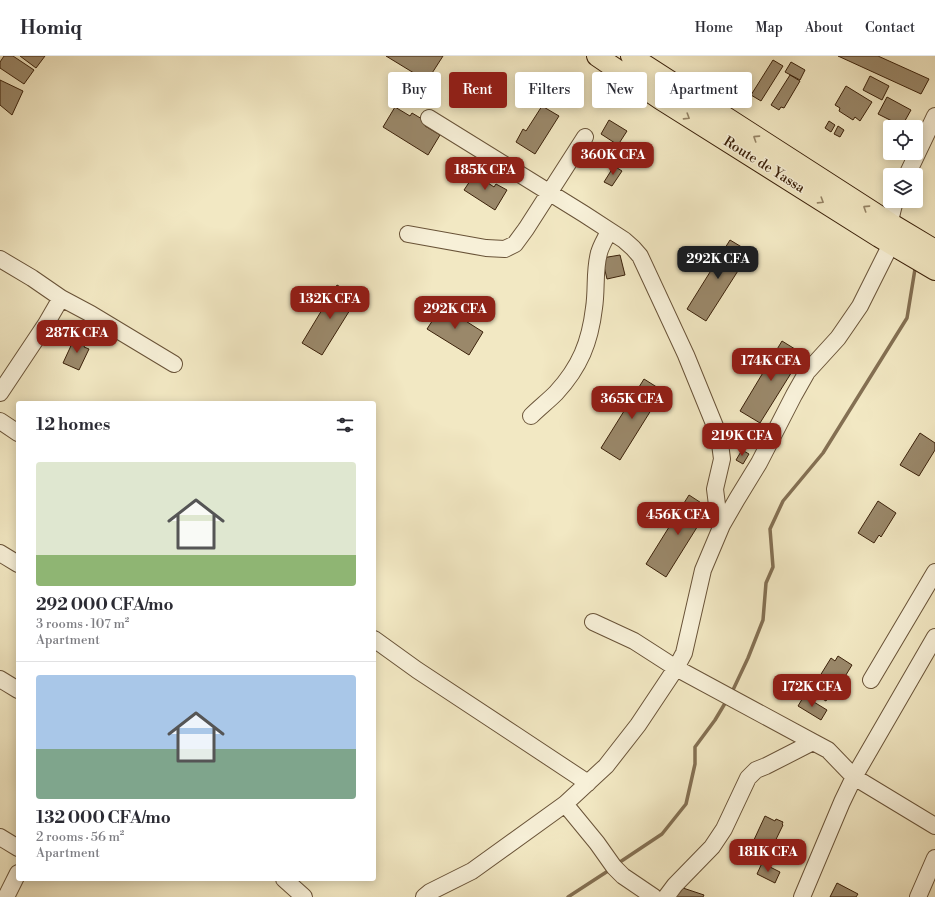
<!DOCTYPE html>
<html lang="en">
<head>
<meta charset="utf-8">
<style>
  :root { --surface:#fff; --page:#f7f7f7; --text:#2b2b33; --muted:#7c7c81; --line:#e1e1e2; --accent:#8f2418 }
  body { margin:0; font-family:"Libre Bodoni",serif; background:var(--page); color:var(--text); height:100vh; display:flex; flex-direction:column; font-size:15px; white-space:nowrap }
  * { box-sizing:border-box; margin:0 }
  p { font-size:13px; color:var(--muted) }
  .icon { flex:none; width:22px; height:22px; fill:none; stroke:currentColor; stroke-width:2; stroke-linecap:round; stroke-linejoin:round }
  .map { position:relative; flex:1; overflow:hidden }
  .panel { position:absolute; left:16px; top:345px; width:360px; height:480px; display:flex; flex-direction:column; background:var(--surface); border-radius:4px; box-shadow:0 2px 10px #0003 }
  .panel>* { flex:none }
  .guide { position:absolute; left:388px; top:16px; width:380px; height:36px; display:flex; gap:8px }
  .fabs { position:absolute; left:883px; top:64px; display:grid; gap:8px }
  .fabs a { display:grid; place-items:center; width:40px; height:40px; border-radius:4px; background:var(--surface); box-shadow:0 2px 10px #0003; font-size:20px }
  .price { position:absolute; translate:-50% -34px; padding:0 9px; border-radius:8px; background:var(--accent); color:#fff; font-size:13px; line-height:26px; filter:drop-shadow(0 1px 2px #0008) }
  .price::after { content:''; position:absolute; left:50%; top:24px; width:12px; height:9px; margin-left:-6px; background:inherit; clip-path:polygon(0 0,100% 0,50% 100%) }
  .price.on { background:#222; color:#fff }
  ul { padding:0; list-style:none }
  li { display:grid; align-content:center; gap:8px; height:212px; padding:0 20px }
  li+li { border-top:1px solid var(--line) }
  li span { display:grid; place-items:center; height:124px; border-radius:4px; color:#555 }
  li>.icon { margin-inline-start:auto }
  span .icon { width:72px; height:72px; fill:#fffc; stroke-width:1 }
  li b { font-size:17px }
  h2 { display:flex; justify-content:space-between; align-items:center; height:48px; padding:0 20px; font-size:17px }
  .tag { padding:0 14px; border-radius:4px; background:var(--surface); box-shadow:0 2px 10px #0003; font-size:14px; line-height:36px }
  .tag.on { background:var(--accent); color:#fff }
  header { display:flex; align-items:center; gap:24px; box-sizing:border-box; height:56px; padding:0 20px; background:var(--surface); border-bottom:1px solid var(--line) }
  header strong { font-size:19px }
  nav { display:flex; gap:22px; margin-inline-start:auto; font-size:14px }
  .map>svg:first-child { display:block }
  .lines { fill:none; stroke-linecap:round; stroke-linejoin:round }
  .stream { stroke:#847053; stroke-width:3.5 }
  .building { fill:#9a886a; stroke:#3b210a }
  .minor-casing { stroke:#695338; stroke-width:18 }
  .major-casing { stroke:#3b210a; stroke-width:22 }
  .minor { stroke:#f7f0d8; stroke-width:16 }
  .major { stroke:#f2e8c3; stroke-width:20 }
  .oneway { stroke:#968466 }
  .labels { text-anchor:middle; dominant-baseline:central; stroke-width:3; stroke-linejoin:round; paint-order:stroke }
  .street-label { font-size:14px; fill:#3b210a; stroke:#f7f0d8 }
</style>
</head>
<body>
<header>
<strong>Homiq</strong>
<nav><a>Home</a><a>Map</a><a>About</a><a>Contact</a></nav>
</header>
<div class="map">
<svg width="935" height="841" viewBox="0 0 935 841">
  <rect width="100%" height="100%" fill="#f2e8c3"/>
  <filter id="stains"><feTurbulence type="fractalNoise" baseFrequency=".005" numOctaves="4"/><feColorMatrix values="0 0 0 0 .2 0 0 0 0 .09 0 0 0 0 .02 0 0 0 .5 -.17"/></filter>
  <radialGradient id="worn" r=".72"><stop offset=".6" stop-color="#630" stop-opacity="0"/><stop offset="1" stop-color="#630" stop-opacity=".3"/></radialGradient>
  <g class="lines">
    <!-- stream -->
    <path class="stream" d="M732 636 748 602 763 564 766 527 773 511 770 473 783 445 823 397 907 262 915 213
      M617 808 662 778 686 748 695 708V691L715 664 727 644
      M568 841 611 813"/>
  </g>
  <!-- building -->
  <path class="building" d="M4 0H13L34 14 24 28 0 12V6Z
    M20 0H45L36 12Z
    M386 0H443L427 25Z
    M838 0H878L929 23 921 38Z
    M773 4 783 10 761 45 751 39Z
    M791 6 805 14 800 24 785 16Z
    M790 19 800 25 784 52 781 51 779 54 771 49Z
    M870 20 889 30 882 44 863 34Z
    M0 24 23 35 12 59 0 49Z
    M846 30 872 46 860 65 855 61 853 64 839 55 840 52 835 49Z
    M887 41 911 54 902 70 878 58Z
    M542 50 559 60 535 98 516 86 523 73 526 75Z
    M395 51 410 60 412 57 427 66 425 70 440 79 428 99 383 71Z
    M609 64 627 75 618 89 601 78Z
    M829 65 835 69 831 76 825 72Z
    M838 70 844 74 840 81 834 78Z
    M614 110 622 115 612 130 604 126Z
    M476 116 487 122 485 125 494 131 496 128 507 134 495 154 464 134Z
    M730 184 750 196 706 265 687 253Z
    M620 199 625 219 607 223 602 202Z
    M337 229 358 241 322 299 302 287Z
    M442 250 483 276 469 299 427 273Z
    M75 281 80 283 81 282 87 284 84 291 89 293 79 314 63 307Z
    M782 285 803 298 760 367 740 355Z
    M644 323 663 335 620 404 601 392Z
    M920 377 935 387V394L919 420 900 409Z
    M742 394 749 398 743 408 736 404Z
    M689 439 709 452 666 521 646 508Z
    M878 445 896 457 881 481 879 479 874 487 858 477Z
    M838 600 852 609 835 637 831 636 826 645 810 636 831 602 835 605Z
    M804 640 827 654 821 664 798 650Z
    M765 760 775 765 776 763 783 766 782 768 783 769 764 808 747 799Z
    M762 807 780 816 775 827 757 818Z
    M837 827 858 838 856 841H830Z
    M680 831 704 839 703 841H676Z"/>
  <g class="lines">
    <defs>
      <path id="minor" d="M429 62 584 158 624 184 633 192 640 200 686 299 719 380 722 403 715 433 717 449 722 469
        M907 119 935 60
        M408 178 486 192 505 193 515 188 526 173 585 81
        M0 203 32 222 61 242 91 258 174 308
        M0 337 46 268 61 242
        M531 360C539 352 548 345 556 337 580 311 590 286 594 252 597 233 594 215 599 197 601 189 606 182 609 175
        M0 365 18 377
        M0 497 18 508
        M593 566 634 585 676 612 813 686 828 694 854 721 935 770
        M374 583 417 614 514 678 588 727
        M0 623 18 634
        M871 624 935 516
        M565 748 597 787 614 811 623 820 654 841
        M0 781 18 792
        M284 823 304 841
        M6 841 18 817
        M424 841 430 836 472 815 565 748 606 710 638 669 676 612 684 597 703 514 722 469 737 443 759 407 794 339 807 316 838 282 860 250 891 188C887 173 891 160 895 145
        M666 841 675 829 712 791 724 773 748 722 756 714 766 710 813 686
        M802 841 842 746 854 721 935 581
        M918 841 935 802"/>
      <path id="major" d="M597 0 660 43 879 181 935 214
        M631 0 890 167 935 194"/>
    </defs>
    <!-- minor casing -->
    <use href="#minor" class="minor-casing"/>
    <!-- major casing -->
    <use href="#major" class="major-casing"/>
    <!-- minor -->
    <use href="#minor" class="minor"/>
    <!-- major -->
    <use href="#major" class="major"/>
  </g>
  <!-- one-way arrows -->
  <defs><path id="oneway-chevron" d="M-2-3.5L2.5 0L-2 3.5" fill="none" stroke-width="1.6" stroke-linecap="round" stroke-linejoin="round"/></defs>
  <g class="oneway">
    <use href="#oneway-chevron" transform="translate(687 61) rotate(32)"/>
    <use href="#oneway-chevron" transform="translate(756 82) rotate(-147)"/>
    <use href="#oneway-chevron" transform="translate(821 145) rotate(32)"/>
    <use href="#oneway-chevron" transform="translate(866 152) rotate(-147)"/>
  </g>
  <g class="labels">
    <!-- street labels -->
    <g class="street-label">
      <text transform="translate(764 109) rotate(32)">Route de Yassa</text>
    </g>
  </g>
  <rect width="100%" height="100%" filter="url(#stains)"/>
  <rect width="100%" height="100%" fill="url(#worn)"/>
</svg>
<div class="fabs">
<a><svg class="icon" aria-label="locate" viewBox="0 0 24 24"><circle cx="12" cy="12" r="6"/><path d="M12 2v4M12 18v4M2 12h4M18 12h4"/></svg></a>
<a><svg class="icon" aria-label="layers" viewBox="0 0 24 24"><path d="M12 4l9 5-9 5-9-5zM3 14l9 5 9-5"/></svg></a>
</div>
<b class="price" style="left:613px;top:120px">360K CFA</b>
<b class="price" style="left:485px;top:135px">185K CFA</b>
<b class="price on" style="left:718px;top:224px">292K CFA</b>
<b class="price" style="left:330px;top:264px">132K CFA</b>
<b class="price" style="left:455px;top:274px">292K CFA</b>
<b class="price" style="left:77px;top:298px">287K CFA</b>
<b class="price" style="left:771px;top:326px">174K CFA</b>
<b class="price" style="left:632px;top:364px">365K CFA</b>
<b class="price" style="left:742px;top:401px">219K CFA</b>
<b class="price" style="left:678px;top:480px">456K CFA</b>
<b class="price" style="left:812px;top:652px">172K CFA</b>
<b class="price" style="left:768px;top:817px">181K CFA</b>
<div class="guide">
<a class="tag">Buy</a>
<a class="tag on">Rent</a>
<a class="tag">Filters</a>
<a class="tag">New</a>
<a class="tag">Apartment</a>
</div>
<section class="panel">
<h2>12 homes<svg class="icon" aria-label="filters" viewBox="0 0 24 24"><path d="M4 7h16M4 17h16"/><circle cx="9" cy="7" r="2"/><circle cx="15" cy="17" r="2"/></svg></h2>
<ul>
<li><span style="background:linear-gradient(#dfe7d0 75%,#8fb573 0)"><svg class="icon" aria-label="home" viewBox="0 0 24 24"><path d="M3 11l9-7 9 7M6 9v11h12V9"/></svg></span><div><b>292 000 CFA/mo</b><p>3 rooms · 107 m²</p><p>Apartment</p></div></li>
<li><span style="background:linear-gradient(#a9c7e8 60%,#7fa58c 0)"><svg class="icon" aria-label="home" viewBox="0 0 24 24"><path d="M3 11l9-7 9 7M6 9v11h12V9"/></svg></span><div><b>132 000 CFA/mo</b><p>2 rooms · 56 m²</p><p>Apartment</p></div></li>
</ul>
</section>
</div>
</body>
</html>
